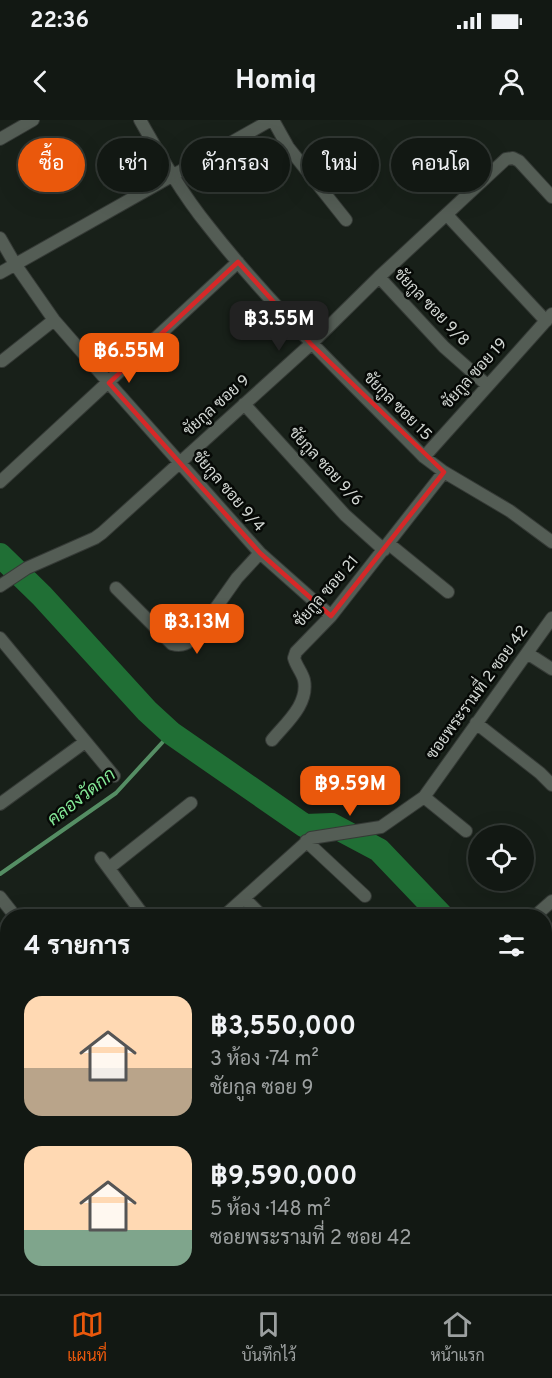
<!DOCTYPE html>
<html lang="th">
<head>
<meta charset="utf-8">
<style>
  :root { --surface:#121813; --page:#1f2521; --text:#f1f3f6; --muted:#9ca0a0; --line:#313733; --accent:#ea580c }
  body { margin:0; font-family:Overpass,Sarabun,sans-serif; background:var(--page); color:var(--text); height:100vh; display:flex; flex-direction:column; font-size:22px; white-space:nowrap }
  * { box-sizing:border-box; margin:0 }
  p { font-size:20px; color:var(--muted) }
  .icon { flex:none; width:33px; height:33px; fill:none; stroke:currentColor; stroke-width:2; stroke-linecap:round; stroke-linejoin:round }
  .map { position:relative; flex:1; overflow:hidden }
  .side { position:absolute; left:0px; top:789px; width:552px; height:386px; display:flex; flex-direction:column; background:var(--surface); border-radius:24px 24px 0 0; box-shadow:0 6px 24px #0002,0 0 0 2px var(--line) }
  .side>* { flex:none }
  .guide { position:absolute; left:18px; top:18px; width:516px; height:54px; display:flex; gap:12px }
  .tools { position:absolute; left:468px; top:705px; display:grid; gap:12px }
  .tools a { display:grid; place-items:center; width:66px; height:66px; border-radius:50%; background:var(--surface); box-shadow:0 6px 24px #0002,0 0 0 2px var(--line); font-size:30px }
  .price { position:absolute; translate:-50% -51px; padding:0 14px; border-radius:12px; background:var(--accent); color:#fff; font-size:20px; line-height:39px; filter:drop-shadow(0 2px 3px #0008) }
  .price::after { content:''; position:absolute; left:50%; top:36px; width:18px; height:14px; margin-left:-9px; background:inherit; clip-path:polygon(0 0,100% 0,50% 100%) }
  .price.active { background:#222; color:#fff }
  ul { padding:0; list-style:none }
  li { display:flex; align-items:center; gap:18px; height:150px; padding:0 24px }
  li span { display:grid; place-items:center; flex:none; width:168px; height:120px; border-radius:18px; color:#555 }
  li>.icon { margin-inline-start:auto }
  span .icon { width:72px; height:72px; fill:#fffc; stroke-width:1 }
  li b { font-size:26px }
  h2 { display:flex; justify-content:space-between; align-items:center; height:72px; padding:0 24px; font-size:26px }
  .tag { padding:0 21px; border-radius:27px; background:var(--surface); box-shadow:0 6px 24px #0002,0 0 0 2px var(--line); font-size:21px; line-height:54px }
  .tag.active { background:var(--accent); color:#fff }
  .status { display:flex; justify-content:space-between; align-items:center; height:42px; padding:0 30px; background:var(--surface); direction:ltr }
  .status svg { height:16px; fill:currentColor }
  header { display:flex; justify-content:space-between; align-items:center; height:78px; padding:0 24px; background:var(--surface); font-size:27px; font-weight:700 }
  .dock { display:flex; justify-content:space-around; align-items:center; height:84px; border-top:2px solid var(--line); background:var(--surface); font-size:16px; color:var(--muted) }
  .dock a { display:grid; justify-items:center; gap:3px }
  .dock .active { color:var(--accent) }
  .map>svg:first-child { display:block }
  .park { fill:#1a4e27 }
  .lines { fill:none; stroke-linecap:round; stroke-linejoin:round }
  .stream { stroke:#558e64; stroke-width:4 }
  .river { stroke:#206f35; stroke-width:24 }
  .minor-casing { stroke:#353a36; stroke-width:14 }
  .minor { stroke:#545d55; stroke-width:12 }
  .marked { fill:none; stroke:#d62828; stroke-width:4.5; stroke-linejoin:round }
  .labels { text-anchor:middle; dominant-baseline:central; stroke-width:5; stroke-linejoin:round; paint-order:stroke }
  .street-label { font-size:16px; fill:#d2d7d3; stroke:#060906 }
  .water-label { font-size:18px; font-style:italic; fill:#83e796; stroke:#060906 }
</style>
</head>
<body>
<div class="status"><b>22:36</b><svg viewBox="0 0 49 12"><path d="M0 12V9h3v3zM5 12V6h3v6zM10 12V3h3v9zM15 12V0h3v12zM26 1h20v11H26zM47 4h2v5h-2z"/></svg></div>
<header><svg class="icon" aria-label="back" viewBox="0 0 24 24"><path d="M15 5l-7 7 7 7"/></svg>Homiq<svg class="icon" aria-label="person" viewBox="0 0 24 24"><circle cx="12" cy="8" r="4"/><path d="M4 21q1-7 8-7t8 7"/></svg></header>
<div class="map">
<svg width="552" height="1174" viewBox="0 0 552 1174">
  <rect width="100%" height="100%" fill="#182019"/>
  <!-- park -->
  <path class="park" d="M7 1107 8 1167H48L38 1174H0V1112Z"/>
  <g class="lines">
    <!-- stream -->
    <path class="stream" d="M0 754 116 673 171 613"/>
    <!-- river -->
    <path class="river" d="M0 435 42 476 147 591 171 613 305 706 332 705 379 730 442 796
      M544 897 552 904"/>
    <defs>
      <path id="minor" d="M140 0C161 37 182 74 209 107 274 190 351 262 424 337L444 352 510 391 552 422
        M273 0 288 27 346 100
        M0 19 33 0
        M447 95 546 201
        M0 118 15 144 54 200 109 263 260 433 331 496
        M0 153 271 0
        M379 157 444 227 487 265
        M2 241 54 200
        M244 284 345 395 384 430
        M424 337 552 194
        M0 362 238 142
        M389 424 448 472
        M0 466 27 448 95 418 102 413 311 224 379 157 506 39 513 38 519 41 552 77
        M116 468 172 524C183 527 188 523 196 516L237 458 260 433
        M0 518 114 656
        M527 533 552 549
        M476 603 540 653 552 665
        M272 620C286 603 309 584 304 560 302 552 296 546 294 538L296 532 331 496 444 352
        M424 677 466 711
        M0 684 85 622
        M306 721 365 776
        M101 738 144 796
        M109 748 191 683
        M0 777 15 796
        M244 778 262 796
        M224 796 311 718 381 707 424 677 552 498
        M535 796 552 781
        M0 918 8 928
        M0 975 8 970
        M0 1069 8 1078
        M544 1106 552 1121
        M240 1167 244 1174
        M385 1167 389 1174
        M478 1167 482 1174
        M47 1174 57 1167
        M551 1174H552"/>
    </defs>
    <!-- minor casing -->
    <use href="#minor" class="minor-casing"/>
    <!-- minor -->
    <use href="#minor" class="minor"/>
  </g>
  <!-- marked area -->
  <path class="marked" d="M238 142 311 224 444 352 331 496 260 433 109 263Z"/>
  <g class="labels">
    <!-- street labels -->
    <g class="street-label">
      <text transform="translate(431 188) rotate(46)">ชัยกูล ซอย 9/8</text>
      <text transform="translate(475 254) rotate(-48)">ชัยกูล ซอย 19</text>
      <text transform="translate(217 286) rotate(-42)">ชัยกูล ซอย 9</text>
      <text transform="translate(397 287) rotate(45)">ชัยกูล ซอย 15</text>
      <text transform="translate(325 347) rotate(47)">ชัยกูล ซอย 9/6</text>
      <text transform="translate(228 372) rotate(49)">ชัยกูล ซอย 9/4</text>
      <text transform="translate(327 472) rotate(-49)">ชัยกูล ซอย 21</text>
      <text transform="translate(478 573) rotate(-54)">ซอยพระรามที่ 2 ซอย 42</text>
    </g>
    <!-- water labels -->
    <g class="water-label">
      <text transform="translate(82 678) rotate(-38)">คลองวัดกก</text>
    </g>
  </g>
</svg>
<div class="tools">
<a><svg class="icon" aria-label="locate" viewBox="0 0 24 24"><circle cx="12" cy="12" r="6"/><path d="M12 2v4M12 18v4M2 12h4M18 12h4"/></svg></a>
</div>
<b class="price active" style="left:279px;top:232px">฿3.55M</b>
<b class="price" style="left:129px;top:264px">฿6.55M</b>
<b class="price" style="left:197px;top:535px">฿3.13M</b>
<b class="price" style="left:350px;top:697px">฿9.59M</b>
<div class="guide">
<a class="tag active">ซื้อ</a>
<a class="tag">เช่า</a>
<a class="tag">ตัวกรอง</a>
<a class="tag">ใหม่</a>
<a class="tag">คอนโด</a>
</div>
<section class="side">
<h2>4 รายการ<svg class="icon" aria-label="filters" viewBox="0 0 24 24"><path d="M4 7h16M4 17h16"/><circle cx="9" cy="7" r="2"/><circle cx="15" cy="17" r="2"/></svg></h2>
<ul>
<li><span style="background:linear-gradient(#ffd9b3 60%,#b9a48a 0)"><svg class="icon" aria-label="home" viewBox="0 0 24 24"><path d="M3 11l9-7 9 7M6 9v11h12V9"/></svg></span><div><b>฿3,550,000</b><p>3 ห้อง · 74 m²</p><p>ชัยกูล ซอย 9</p></div></li>
<li><span style="background:linear-gradient(#ffd9b3 70%,#7fa58c 0)"><svg class="icon" aria-label="home" viewBox="0 0 24 24"><path d="M3 11l9-7 9 7M6 9v11h12V9"/></svg></span><div><b>฿9,590,000</b><p>5 ห้อง · 148 m²</p><p>ซอยพระรามที่ 2 ซอย 42</p></div></li>
</ul>
</section>
</div>
<nav class="dock">
<a class="active"><svg class="icon" aria-label="map" viewBox="0 0 24 24"><path d="M3 6l6-2 6 2 6-2v14l-6 2-6-2-6 2zM9 4v14M15 6v14"/></svg>แผนที่</a>
<a><svg class="icon" aria-label="saved" viewBox="0 0 24 24"><path d="M7 4h10v16l-5-4-5 4z"/></svg>บันทึกไว้</a>
<a><svg class="icon" aria-label="home" viewBox="0 0 24 24"><path d="M3 11l9-7 9 7M6 9v11h12V9"/></svg>หน้าแรก</a>
</nav>
</body>
</html>
